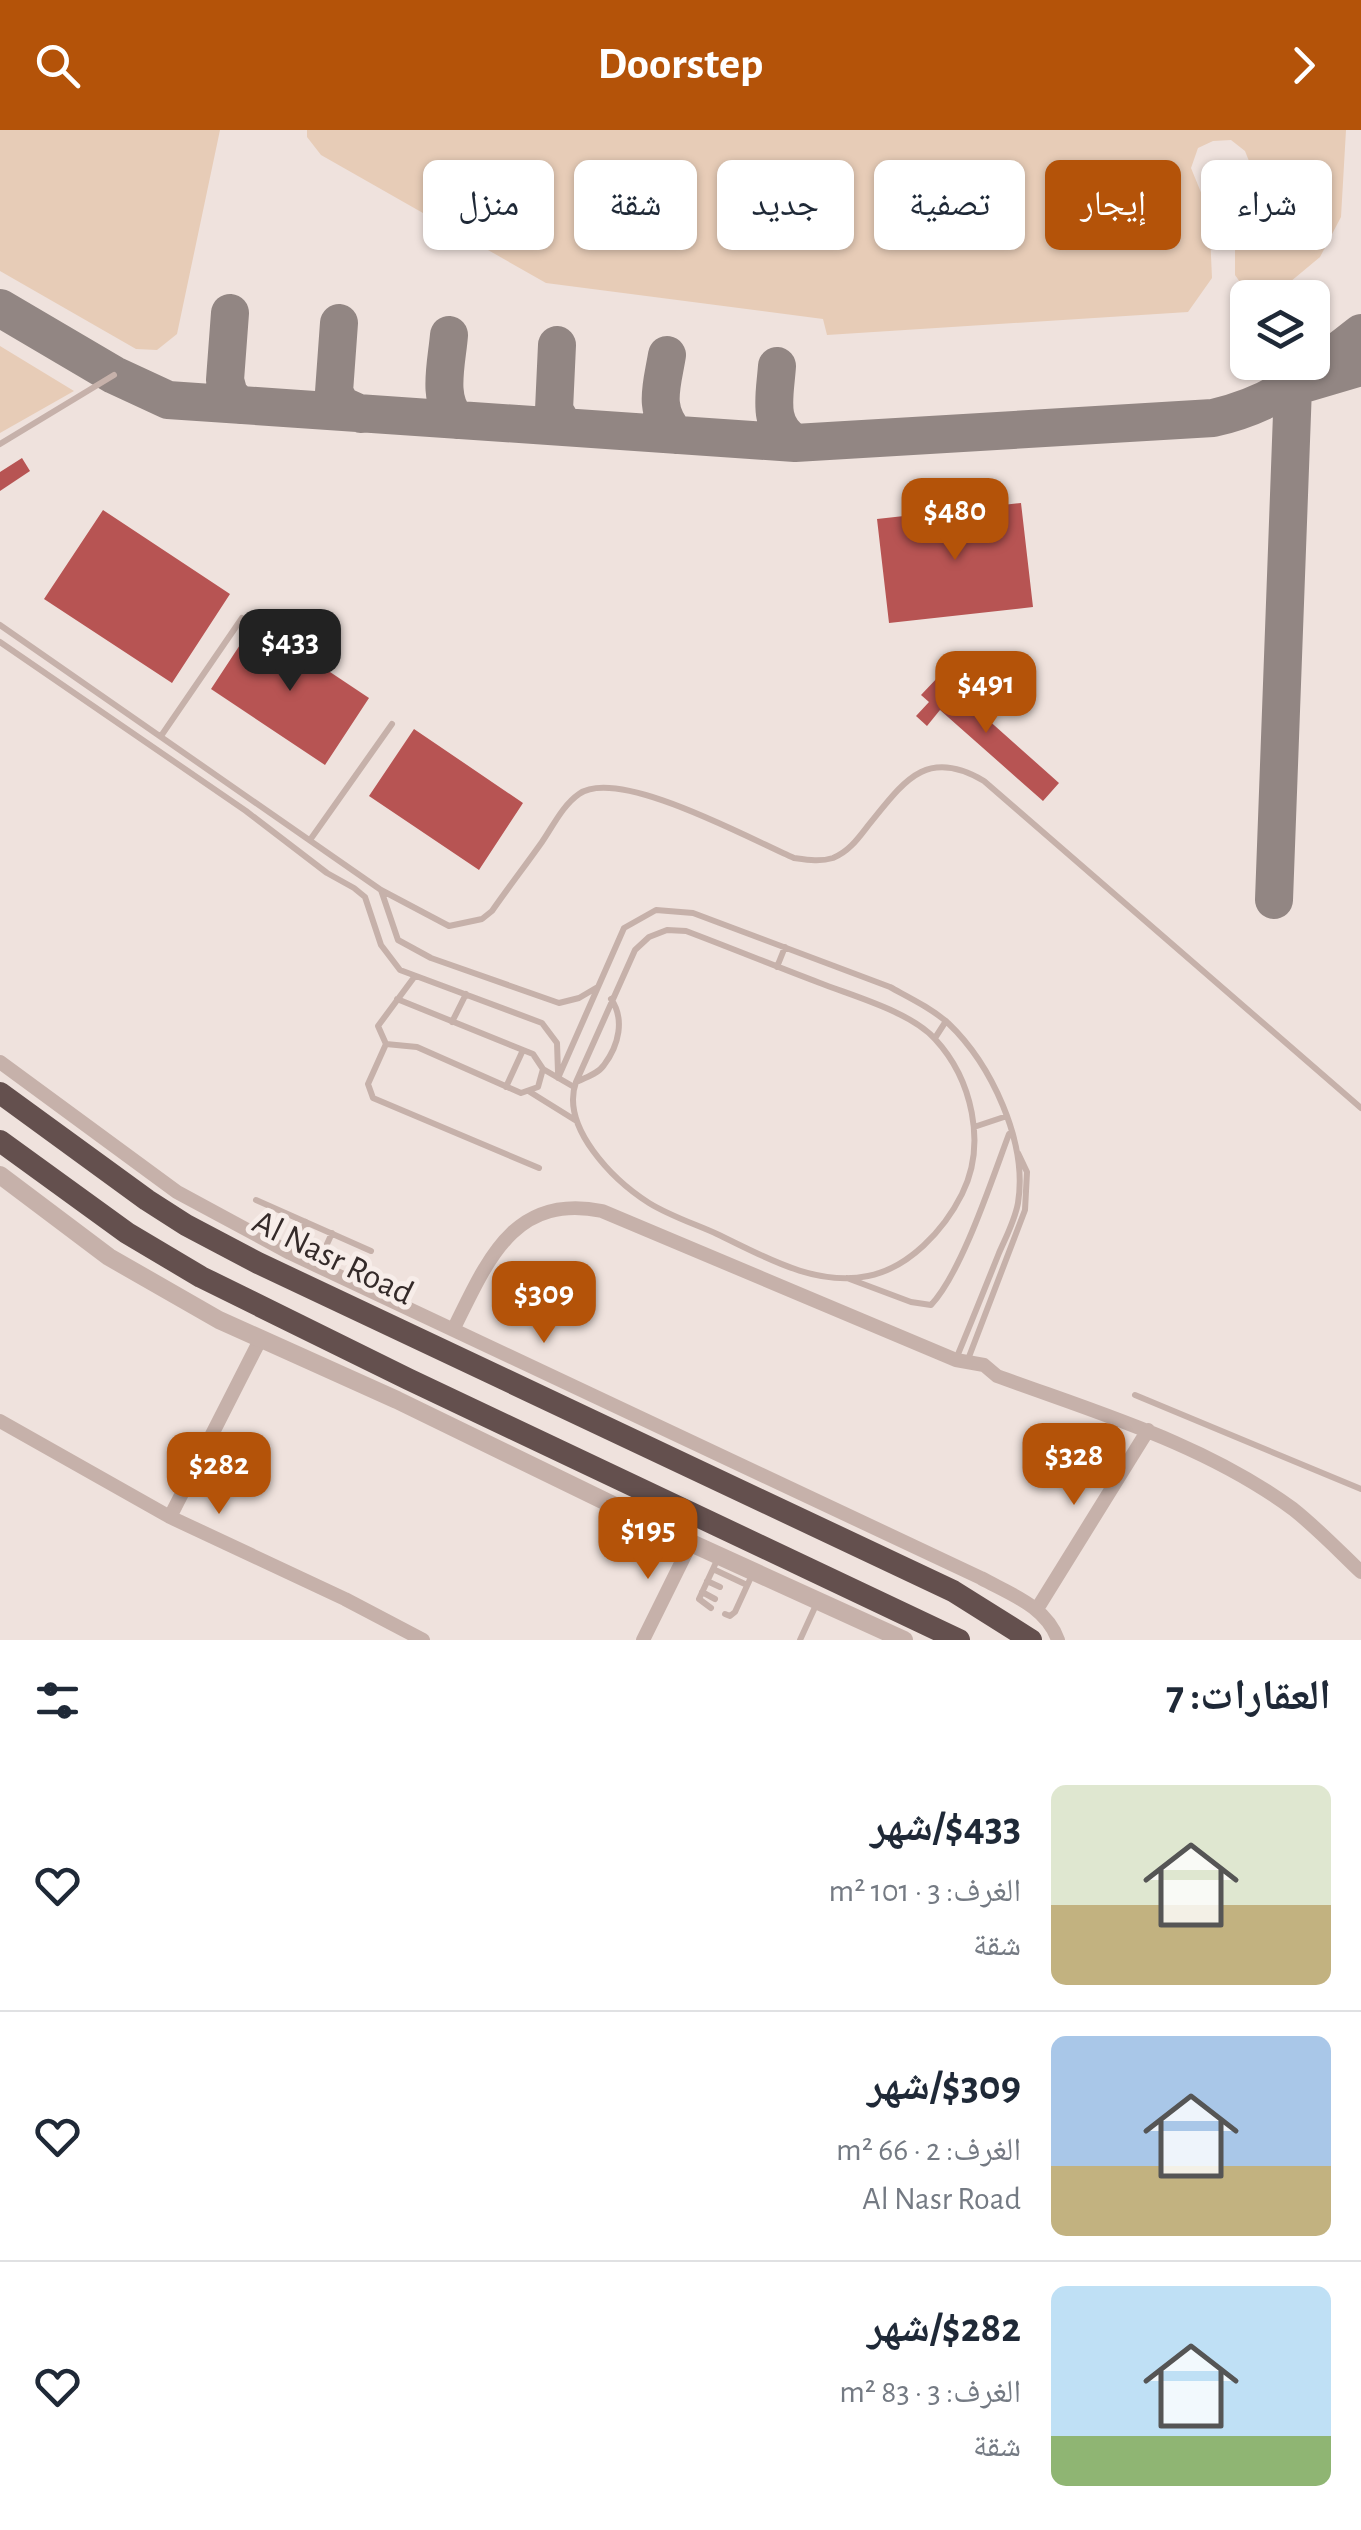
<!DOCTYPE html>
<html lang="ar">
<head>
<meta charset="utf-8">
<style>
  :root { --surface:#fff; --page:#f2f2f3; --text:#1f2937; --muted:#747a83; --line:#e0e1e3; --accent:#b45309 }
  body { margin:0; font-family:"Alegreya Sans","Noto Naskh Arabic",sans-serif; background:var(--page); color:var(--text); direction:rtl; height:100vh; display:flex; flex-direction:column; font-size:38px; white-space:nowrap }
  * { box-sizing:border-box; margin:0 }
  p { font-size:32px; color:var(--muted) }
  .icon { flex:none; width:55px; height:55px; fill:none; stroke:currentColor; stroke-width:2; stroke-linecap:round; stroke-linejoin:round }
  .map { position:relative; height:1510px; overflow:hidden; direction:ltr }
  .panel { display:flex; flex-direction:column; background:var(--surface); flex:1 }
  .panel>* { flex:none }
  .hud { position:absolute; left:30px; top:30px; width:1302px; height:90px; direction:rtl; display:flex; gap:20px }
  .controls { position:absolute; left:1230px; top:150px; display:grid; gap:20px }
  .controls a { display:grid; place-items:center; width:100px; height:100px; border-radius:15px; background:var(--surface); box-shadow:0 2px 8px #0004; font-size:50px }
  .price { position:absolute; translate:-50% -85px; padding:0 22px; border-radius:20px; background:var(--accent); color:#fff; font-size:32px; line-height:65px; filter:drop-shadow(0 2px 5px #0008) }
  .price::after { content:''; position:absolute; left:50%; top:60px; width:30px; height:22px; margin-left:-15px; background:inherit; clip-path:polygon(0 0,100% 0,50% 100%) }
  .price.selected { background:#222; color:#fff }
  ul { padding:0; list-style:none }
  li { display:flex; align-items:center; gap:30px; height:250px; padding:0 30px }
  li+li { border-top:2px solid var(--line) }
  li span { display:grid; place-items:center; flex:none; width:280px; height:200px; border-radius:15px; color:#555 }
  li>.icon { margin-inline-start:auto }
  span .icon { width:120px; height:120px; fill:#fffc; stroke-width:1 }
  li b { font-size:42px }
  h2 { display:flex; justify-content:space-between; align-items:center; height:120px; padding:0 30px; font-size:42px }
  .tag { padding:0 35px; border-radius:15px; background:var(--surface); box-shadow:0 2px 8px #0004; font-size:35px; line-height:90px }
  .tag.selected { background:var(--accent); color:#fff }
  header { display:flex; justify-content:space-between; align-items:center; height:130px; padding:0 30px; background:var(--accent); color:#fff; font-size:45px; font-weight:700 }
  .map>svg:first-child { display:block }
  .sand { fill:#e7ccb7 }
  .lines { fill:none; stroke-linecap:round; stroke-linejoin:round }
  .taxiway { stroke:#928683; stroke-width:38 }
  .building { fill:#b75453 }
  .service { stroke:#c6b1aa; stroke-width:6 }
  .minor { stroke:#c6b1aa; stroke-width:14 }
  .tertiary { stroke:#c6b1aa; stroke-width:18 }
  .trunk { stroke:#64504e; stroke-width:22 }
  .labels { text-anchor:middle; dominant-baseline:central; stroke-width:10; stroke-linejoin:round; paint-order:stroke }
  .street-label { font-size:35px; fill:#342a29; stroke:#f7ede9 }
</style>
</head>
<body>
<header><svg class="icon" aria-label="forward" viewBox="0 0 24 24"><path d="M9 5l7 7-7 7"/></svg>Doorstep<svg class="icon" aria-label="search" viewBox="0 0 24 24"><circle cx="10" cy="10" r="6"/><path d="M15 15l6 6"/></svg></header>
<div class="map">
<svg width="1361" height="1510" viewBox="0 0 1361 1510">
  <rect width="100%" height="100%" fill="#efe2dd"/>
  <!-- sand -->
  <path class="sand" d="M0 0H220L177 204 157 220 136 219 0 141Z
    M307 0H1346L1341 87 1320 127 1272 167H1257L1247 162 1235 145V74L1253 41 1245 21 1231 10 1213 11 1198 18 1191 38 1209 82 1212 148 1188 182 827 205 823 189 546 153 321 25 307 7Z
    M0 216 74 261 0 303Z"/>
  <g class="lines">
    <!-- taxiway -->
    <path class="taxiway" d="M0 178 114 245 168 270 795 313 1213 288C1279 273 1309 243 1361 203
      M230 183 225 250 229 265 240 275
      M339 193 334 262 341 275 361 284
      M449 205C447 232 436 270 457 290
      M557 215 554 280 564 297
      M667 225C662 256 652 279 676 305
      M777 236C775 266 766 295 795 313
      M1274 770 1293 257 1361 237"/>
  </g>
  <!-- building -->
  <path class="building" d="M22 328 30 341 0 361V342Z
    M1021 373 1033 477 889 493 877 389Z
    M103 380 230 464 172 553 44 469Z
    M255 492 369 568 325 635 211 559Z
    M939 546 1059 653 1043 671 940 580 927 596 916 586 929 572 921 565Z
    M414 599 523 673 479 740 369 666Z"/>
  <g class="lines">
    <!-- service -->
    <path class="service" d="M0 314 114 245
      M0 495 381 760 449 796 482 789 492 781C508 758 525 736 542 712 553 696 563 675 579 664 618 636 752 710 794 728 808 730 820 732 833 728 848 722 857 710 867 697 903 653 925 616 984 651L1361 978
      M0 512 246 681 327 743 354 758 365 767 381 815 400 840 542 893 557 913 558 942
      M161 606 242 488
      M310 710 392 594
      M381 760 398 810 431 828 559 873 579 868 596 858
      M777 837 785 817
      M397 869 533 924 543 939 538 957 521 963 417 917 386 914 378 896 415 846
      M452 892 466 864
      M935 908 946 891
      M386 914 368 954 373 968 539 1038
      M543 939 574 957
      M558 948 624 798 656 780 693 783 890 857C910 868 931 878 948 893 991 934 1028 1012 1018 1073 1015 1090 1006 1107 999 1123 985 1158 971 1193 956 1229
      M576 952 635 820 649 807 667 800 686 801C731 818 775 836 820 853 853 866 911 882 935 909 972 949 987 1014 962 1064 944 1100 909 1138 868 1146 815 1157 763 1126 717 1104 695 1094 670 1086 649 1073 613 1050 560 997 576 952 585 948 598 944 604 935 619 915 625 889 611 869
      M506 957 523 920
      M530 962 575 990
      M974 997 1007 986
      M256 1070 371 1121
      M291 1122 306 1092
      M318 1134 332 1103
      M847 1148 911 1172 931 1175C962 1142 992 1049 1009 1004
      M967 1232 1025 1080 1027 1042 1018 1023
      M1135 1265 1361 1359
      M713 1439 747 1455
      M707 1451 720 1457
      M702 1462 715 1469
      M711 1478 699 1469 719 1426
      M725 1484 730 1486 735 1482 752 1445
      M800 1510 816 1475"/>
    <!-- minor -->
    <path class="minor" d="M0 932 177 1062 290 1123 981 1448C1010 1464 1046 1476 1058 1510
      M454 1198C487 1132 513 1063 602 1081L956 1230 984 1235 997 1246C1098 1283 1205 1314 1293 1379 1317 1398 1339 1421 1361 1442
      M0 1291 170 1387 345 1469 423 1510
      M170 1387 260 1210
      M1037 1479 1148 1300
      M643 1510 691 1413"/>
    <!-- tertiary -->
    <path class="tertiary" d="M0 1045 109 1127 219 1190 397 1270 691 1413 904 1510"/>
    <!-- trunk -->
    <path class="trunk" d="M0 963 147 1070 186 1095 258 1133 953 1461 1031 1510
      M0 1011 127 1103 201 1147 408 1249 959 1510"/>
  </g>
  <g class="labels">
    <!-- street labels -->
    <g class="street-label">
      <text transform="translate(333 1128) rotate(26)">Al Nasr Road</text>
    </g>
  </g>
</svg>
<div class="controls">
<a><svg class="icon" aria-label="layers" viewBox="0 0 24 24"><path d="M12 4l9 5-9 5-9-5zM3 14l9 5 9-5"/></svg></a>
</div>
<b class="price" style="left:955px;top:433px">$480</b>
<b class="price selected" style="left:290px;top:564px">$433</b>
<b class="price" style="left:986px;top:606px">$491</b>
<b class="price" style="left:544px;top:1216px">$309</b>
<b class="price" style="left:1074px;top:1378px">$328</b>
<b class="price" style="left:219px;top:1387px">$282</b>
<b class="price" style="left:648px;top:1452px">$195</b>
<div class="hud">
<a class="tag">شراء</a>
<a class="tag selected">إيجار</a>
<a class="tag">تصفية</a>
<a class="tag">جديد</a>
<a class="tag">شقة</a>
<a class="tag">منزل</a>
</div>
</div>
<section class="panel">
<h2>العقارات: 7<svg class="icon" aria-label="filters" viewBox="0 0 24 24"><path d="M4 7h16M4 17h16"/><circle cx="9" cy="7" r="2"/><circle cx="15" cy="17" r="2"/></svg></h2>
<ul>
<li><span style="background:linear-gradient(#dfe7d0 60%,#c2b280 0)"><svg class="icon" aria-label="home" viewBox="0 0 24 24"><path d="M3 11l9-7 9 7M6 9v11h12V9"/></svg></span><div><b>$433/شهر</b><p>الغرف: 3 · 101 m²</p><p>شقة</p></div><svg class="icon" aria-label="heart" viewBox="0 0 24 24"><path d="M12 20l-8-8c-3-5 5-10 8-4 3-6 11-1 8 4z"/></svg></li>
<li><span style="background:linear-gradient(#a9c7e8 65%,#c2b280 0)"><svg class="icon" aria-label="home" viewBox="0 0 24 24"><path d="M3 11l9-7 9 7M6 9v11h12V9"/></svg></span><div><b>$309/شهر</b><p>الغرف: 2 · 66 m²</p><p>Al Nasr Road</p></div><svg class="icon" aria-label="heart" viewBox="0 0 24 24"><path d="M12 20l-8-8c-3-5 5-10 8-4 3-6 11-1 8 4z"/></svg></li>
<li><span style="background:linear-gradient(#bfe0f5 75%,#8fb573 0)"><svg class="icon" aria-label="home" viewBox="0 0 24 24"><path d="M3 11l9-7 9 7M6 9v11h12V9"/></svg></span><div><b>$282/شهر</b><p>الغرف: 3 · 83 m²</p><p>شقة</p></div><svg class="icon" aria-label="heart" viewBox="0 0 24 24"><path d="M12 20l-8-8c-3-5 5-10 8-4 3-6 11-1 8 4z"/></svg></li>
</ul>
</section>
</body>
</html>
